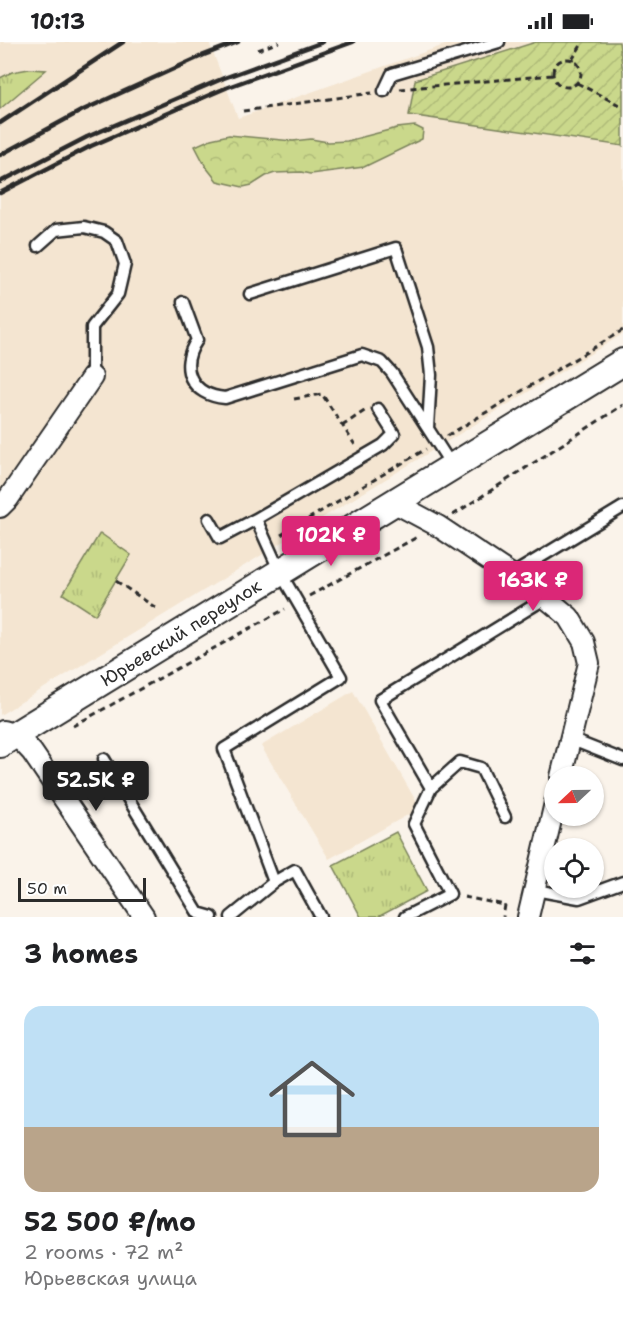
<!DOCTYPE html>
<html lang="en">
<head>
<meta charset="utf-8">
<style>
  :root { --surface:#fff; --page:#f6f6f6; --text:#202124; --muted:#757577; --accent:#db2777 }
  body { margin:0; font-family:"Shantell Sans",sans-serif; background:var(--page); color:var(--text); height:100vh; display:flex; flex-direction:column; font-size:22px; white-space:nowrap }
  * { box-sizing:border-box; margin:0 }
  p { font-size:20px; color:var(--muted) }
  .icon { flex:none; width:33px; height:33px; fill:none; stroke:currentColor; stroke-width:2; stroke-linecap:round; stroke-linejoin:round }
  .map { position:relative; height:875px; overflow:hidden }
  .drawer { display:flex; flex-direction:column; background:var(--surface); flex:1 }
  .drawer>* { flex:none }
  .needle { width:39px; rotate:248deg }
  .fabs { position:absolute; left:544px; top:724px; display:grid; gap:12px }
  .fabs a { display:grid; place-items:center; width:60px; height:60px; border-radius:50%; background:var(--surface); box-shadow:0 2px 4px #0004; font-size:30px }
  .scale { position:absolute; left:18px; bottom:15px; width:128px; box-sizing:border-box; padding-left:6px; border:3px solid #2b2b2b; border-top:0; font-size:16px; line-height:21px; white-space:nowrap; color:#2b2b2b; -webkit-text-stroke:4px #fff; paint-order:stroke }
  .price { position:absolute; translate:-50% -51px; padding:0 14px; border-radius:6px; background:var(--accent); color:#fff; font-size:20px; line-height:39px; filter:drop-shadow(0 2px 3px #0008) }
  .price::after { content:''; position:absolute; left:50%; top:36px; width:18px; height:14px; margin-left:-9px; background:inherit; clip-path:polygon(0 0,100% 0,50% 100%) }
  .price.active { background:#222; color:#fff }
  ul { padding:0; list-style:none }
  li { display:grid; align-content:center; gap:12px; height:318px; padding:0 24px }
  li span { display:grid; place-items:center; height:186px; border-radius:18px; color:#555 }
  li>.icon { margin-inline-start:auto }
  span .icon { width:108px; height:108px; fill:#fffc; stroke-width:1 }
  li b { font-size:26px }
  h2 { display:flex; justify-content:space-between; align-items:center; height:72px; padding:0 24px; font-size:26px }
  .status { display:flex; justify-content:space-between; align-items:center; height:42px; padding:0 30px; background:var(--surface); direction:ltr }
  .status svg { height:16px; fill:currentColor }
  .map>svg:first-child { display:block }
  .built { fill:#f4e5d1 }
  .grass { fill:url(#grass-tufts); stroke:#7a825b; stroke-width:1.5 }
  .forest { fill:url(#forest-crowns); stroke:#7a825b; stroke-width:1.5 }
  .garden { fill:url(#garden-furrows); stroke:#7a825b; stroke-width:1.5 }
  .lines { fill:none; stroke-linecap:round; stroke-linejoin:round }
  .service-casing { stroke:#2b2b2b; stroke-width:15 }
  .minor-casing { stroke:#2b2b2b; stroke-width:24 }
  .tertiary-casing { stroke:#2b2b2b; stroke-width:30 }
  .path { stroke:#2b2b2b; stroke-width:3; stroke-dasharray:6 4.5; stroke-linecap:butt }
  .service { stroke:#fff; stroke-width:10 }
  .minor { stroke:#fff; stroke-width:20 }
  .tertiary { stroke:#fff; stroke-width:26 }
  .rail { stroke:#2b2b2b; stroke-width:4.5 }
  .labels { text-anchor:middle; dominant-baseline:central; stroke-width:5; stroke-linejoin:round; paint-order:stroke }
  .street-label { font-size:18px; fill:#2b2b2b; stroke:#fff }
</style>
</head>
<body>
<div class="status"><b>10:13</b><svg viewBox="0 0 49 12"><path d="M0 12V9h3v3zM5 12V6h3v6zM10 12V3h3v9zM15 12V0h3v12zM26 1h20v11H26zM47 4h2v5h-2z"/></svg></div>
<div class="map">
<svg width="623" height="875" viewBox="0 0 623 875">
  <defs>
    <pattern id="grass-tufts" width="24" height="20" patternUnits="userSpaceOnUse" patternTransform="scale(1.5)"><rect width="24" height="20" fill="#cad88b"/><path d="M3 7l-1-3M5 7V3M7 7l1-3M15 17l-1-3M17 17v-4M19 17l1-3" fill="none" stroke="#aeba78"/></pattern>
    <pattern id="forest-crowns" width="20" height="18" patternUnits="userSpaceOnUse" patternTransform="scale(1.5)"><rect width="20" height="18" fill="#cad88b"/><path d="M2 6a3 3 0 1 1 6 0M12 15a3 3 0 1 1 6 0" fill="none" stroke="#aeba78"/></pattern>
    <pattern id="garden-furrows" width="10" height="10" patternUnits="userSpaceOnUse" patternTransform="scale(1.5)"><rect width="10" height="10" fill="#cad88b"/><path d="M-1 1l2-2M0 10L10 0M9 11l2-2" fill="none" stroke="#aeba78"/></pattern>
  </defs>
  <rect width="100%" height="100%" fill="#faf3ea"/>
  <filter id="ink" filterUnits="userSpaceOnUse"><feTurbulence type="fractalNoise" baseFrequency=".0167" numOctaves="2"/><feDisplacementMap in="SourceGraphic" scale="12" xChannelSelector="R" yChannelSelector="G"/><feConvolveMatrix kernelMatrix="1 2 1 2 8 2 1 2 1" color-interpolation-filters="sRGB"/></filter>
  <g filter="url(#ink)">
    <!-- built -->
    <path class="built" d="M0 0H209L238 76 453 0H623V292L0 673Z
      M353 649 420 766 329 817 261 704Z"/>
    <!-- grass -->
    <path class="grass" d="M29 27 46 28 0 67V36L12 30Z
      M100 491 131 513 95 573 63 552Z
      M396 790 427 849 378 875H361L333 823Z"/>
    <!-- forest -->
    <path class="forest" d="M415 84 423 88 422 97 364 125 310 132 301 130 275 131 266 134 252 143 243 145 217 139 206 125 195 104 211 97 229 93 293 99 311 97 328 100 347 99 397 86Z"/>
    <!-- garden -->
    <path class="garden" d="M536 0H619L623 29V104L409 73 415 38Z"/>
    <g class="lines">
      <defs>
        <path id="service" d="M384 49 392 32 499 0
          M38 204 56 188 84 185 104 190 117 199 125 222 118 252 92 285V335
          M250 252 396 206 428 305 431 333 428 386
          M183 260 197 298C178 326 191 353 225 356L362 313 382 320 392 331 452 424
          M209 477 220 496 256 477 280 530 341 635 224 707 274 840
          M256 477 383 403 394 392 378 367
          M511 533 623 465
          M570 697 623 718
          M104 717 198 871 212 875
          M431 746 380 658 546 556
          M535 848 579 856 623 840
          M231 875 274 840 295 828 321 875
          M405 875 450 852 414 782 431 746 460 720 481 726 505 775"/>
        <path id="minor" d="M395 461 438 484 546 556 569 575 584 600 589 621 561 735
          M0 465 8 457 92 335
          M3 689 16 693 32 710 144 875
          M528 875 555 761"/>
        <path id="tertiary" d="M0 702 623 320"/>
      </defs>
      <!-- service casing -->
      <use href="#service" class="service-casing"/>
      <!-- minor casing -->
      <use href="#minor" class="minor-casing"/>
      <!-- tertiary casing -->
      <use href="#tertiary" class="tertiary-casing"/>
      <!-- path -->
      <path class="path" d="M258 8 279 0
        M553 31a14 14 0 1 1 28 0a14 14 0 1 1-28 0Z
        M572 18 583 0
        M577 41 623 65
        M400 47 553 33
        M243 69 372 51
        M294 357 322 352 355 403
        M342 384 366 368
        M447 394 623 288
        M453 473 623 363
        M281 493 426 407
        M116 539 159 568
        M309 554 419 494
        M73 684 285 567
        M464 855 505 863 503 875"/>
      <!-- service -->
      <use href="#service" class="service"/>
      <!-- minor -->
      <use href="#minor" class="minor"/>
      <!-- tertiary -->
      <use href="#tertiary" class="tertiary"/>
      <!-- rail -->
      <path class="rail" d="M0 81 123 0
        M0 113 81 69 204 13 238 0
        M0 140 87 95 224 36 323 0
        M0 151 91 104 228 45 353 0"/>
    </g>
  </g>
  <g class="labels">
    <!-- street labels -->
    <g class="street-label">
      <text transform="translate(181 591) rotate(-32)">Юрьевский переулок</text>
    </g>
  </g>
</svg>
<div class="fabs">
<a><svg class="needle" viewBox="-14 -14 28 28"><path d="M0-13l5 13h-10z" fill="#e53935"/><path d="M0 13l5-13h-10z" fill="#757577"/></svg></a>
<a><svg class="icon" aria-label="locate" viewBox="0 0 24 24"><circle cx="12" cy="12" r="6"/><path d="M12 2v4M12 18v4M2 12h4M18 12h4"/></svg></a>
</div>
<div class="scale">50 m</div>
<b class="price" style="left:331px;top:525px">102K ₽</b>
<b class="price" style="left:533px;top:570px">163K ₽</b>
<b class="price active" style="left:96px;top:770px">52.5K ₽</b>
</div>
<section class="drawer">
<h2>3 homes<svg class="icon" aria-label="filters" viewBox="0 0 24 24"><path d="M4 7h16M4 17h16"/><circle cx="9" cy="7" r="2"/><circle cx="15" cy="17" r="2"/></svg></h2>
<ul>
<li><span style="background:linear-gradient(#bfe0f5 65%,#b9a48a 0)"><svg class="icon" aria-label="home" viewBox="0 0 24 24"><path d="M3 11l9-7 9 7M6 9v11h12V9"/></svg></span><div><b>52 500 ₽/mo</b><p>2 rooms · 72 m²</p><p>Юрьевская улица</p></div></li>
</ul>
</section>
</body>
</html>
